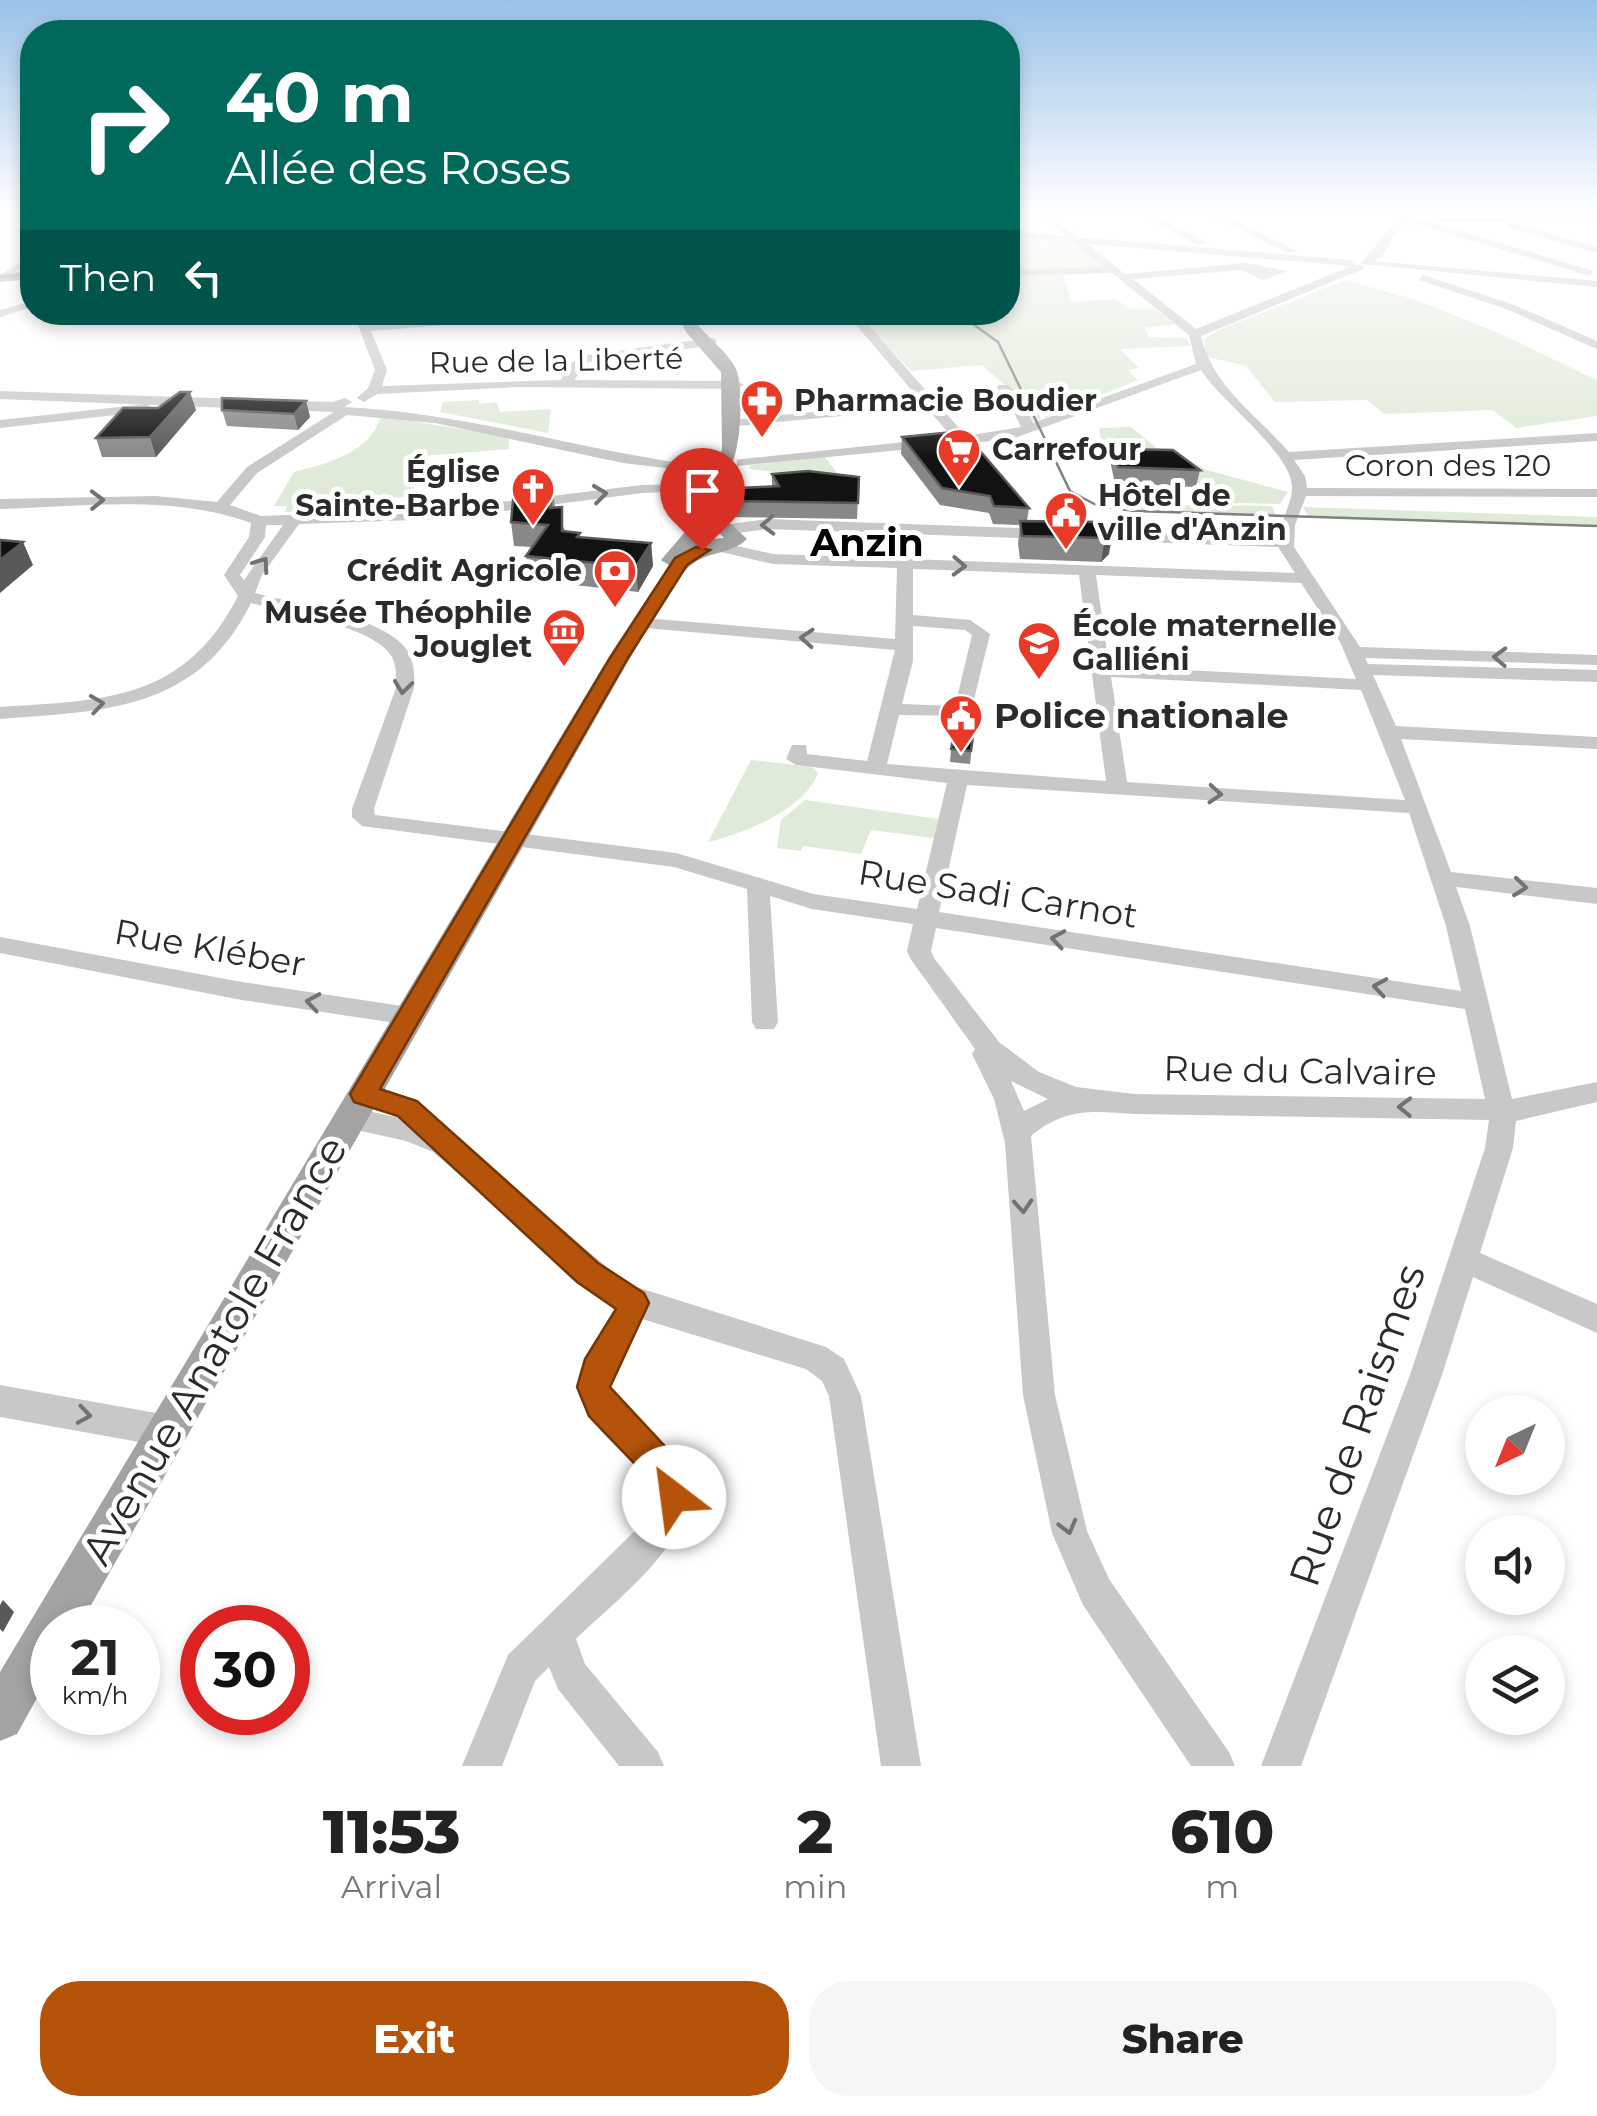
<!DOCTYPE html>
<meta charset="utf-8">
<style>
body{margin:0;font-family:Montserrat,sans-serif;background:#f6f6f6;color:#222;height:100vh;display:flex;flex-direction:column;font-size:38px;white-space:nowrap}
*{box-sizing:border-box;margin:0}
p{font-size:32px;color:#767676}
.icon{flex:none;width:55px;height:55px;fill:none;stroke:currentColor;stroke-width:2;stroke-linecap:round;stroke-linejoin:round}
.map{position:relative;height:1766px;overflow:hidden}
.drawer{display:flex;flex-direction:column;background:#fff;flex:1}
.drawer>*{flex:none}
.top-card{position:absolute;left:20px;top:20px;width:1000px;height:305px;border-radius:40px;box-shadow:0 5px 15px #0003;background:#00695c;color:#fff;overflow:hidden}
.needle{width:65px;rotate:223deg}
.tools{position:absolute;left:1465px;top:1395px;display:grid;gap:20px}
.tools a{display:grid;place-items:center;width:100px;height:100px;border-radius:50%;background:#fff;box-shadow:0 5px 15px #0003;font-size:50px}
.speed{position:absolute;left:30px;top:1605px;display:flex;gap:20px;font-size:50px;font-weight:700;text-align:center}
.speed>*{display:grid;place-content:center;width:130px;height:130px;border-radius:50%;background:#fff;box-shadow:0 5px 15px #0003;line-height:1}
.speed small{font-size:25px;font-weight:400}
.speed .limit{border:15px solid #d22;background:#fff;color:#111}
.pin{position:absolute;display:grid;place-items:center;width:85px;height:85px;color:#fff;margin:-102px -42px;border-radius:50% 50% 50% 0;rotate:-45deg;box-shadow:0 0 10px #0007}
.pin .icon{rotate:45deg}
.me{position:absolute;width:110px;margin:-55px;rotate:330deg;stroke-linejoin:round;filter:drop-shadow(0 0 8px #0008)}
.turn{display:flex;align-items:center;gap:35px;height:210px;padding:0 40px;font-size:45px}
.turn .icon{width:130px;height:130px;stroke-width:2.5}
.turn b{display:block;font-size:70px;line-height:85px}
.then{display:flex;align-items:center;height:95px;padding:0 40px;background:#0003;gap:20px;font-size:38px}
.eta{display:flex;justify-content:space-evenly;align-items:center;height:170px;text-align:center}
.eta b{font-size:60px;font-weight:800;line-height:70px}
.primary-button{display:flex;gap:20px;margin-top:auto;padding:20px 40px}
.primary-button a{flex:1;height:115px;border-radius:40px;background:#b45309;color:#fff;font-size:40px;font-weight:800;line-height:115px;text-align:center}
.primary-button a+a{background:#f6f6f6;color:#222}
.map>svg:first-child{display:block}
.green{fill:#dfead8}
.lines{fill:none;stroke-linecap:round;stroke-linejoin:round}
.minor{fill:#c8c8c8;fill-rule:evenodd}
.major{fill:#a3a3a3;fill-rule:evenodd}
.tram{stroke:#808080;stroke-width:2.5}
.wall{fill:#888}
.shaded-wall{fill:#595959}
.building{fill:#121212;stroke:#595959;stroke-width:2.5}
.oneway{stroke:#727272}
.route{fill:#b45309;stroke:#753606;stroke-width:2.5}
.labels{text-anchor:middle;stroke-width:10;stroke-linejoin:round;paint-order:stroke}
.far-street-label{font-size:30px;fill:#2b2b2b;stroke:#fff}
.far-poi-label{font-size:30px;font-weight:bold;fill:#2b2b2b;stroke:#fff;text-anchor:start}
.poi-label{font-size:35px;font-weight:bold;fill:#2b2b2b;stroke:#fff;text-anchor:start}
.street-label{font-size:35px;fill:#2b2b2b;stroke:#fff}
.far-district-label{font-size:38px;font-weight:bold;fill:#000;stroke:#fff}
.near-street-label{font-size:42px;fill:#2b2b2b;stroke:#fff}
</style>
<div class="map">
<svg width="1597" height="1766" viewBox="0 0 1597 1766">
<rect width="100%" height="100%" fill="#fff"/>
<g class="green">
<path d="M1008,235L1068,239L1108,269L1008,271Z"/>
<path d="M1063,275L1071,302L1116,299L1130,309L1154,308L1176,325L1144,327L1149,337L1186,338L1190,346L1120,349L1139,368L1127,370L1138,380L1045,418L1036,394H1030L1041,419L1033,422L1020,392L1012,391L982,365L911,371L856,313L1008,312V276Z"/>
<path d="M1345,280L1413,299L1492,330L1597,380V416L1516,428L1493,410L1384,414L1367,400L1275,402L1246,366L1207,357L1204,339L1216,331Z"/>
<path d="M479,400V404L497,402L500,412L551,409L548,433L440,412L443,402Z"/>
<path d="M381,416L509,437V449L422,456L411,497L352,499L345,511L285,512L287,506H274L294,472C329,463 370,453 381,416Z"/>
<path d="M1131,427L1165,455L1181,456L1207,470L1288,492L1280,504L1233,503L1234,495L1209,491L1173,464L1105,462L1099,428Z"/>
<path d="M825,457L837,473L815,476L749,469L751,465Z"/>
<path d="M1111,504L1272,506L1276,516L1106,509Z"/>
<path d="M1303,507L1597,517V527L1308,516Z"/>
<path d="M751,760L812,767L818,773C805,809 743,834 708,842Z"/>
<path d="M805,800L939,819L934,838L871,830L861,854L803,846L801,851L777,848L781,820Z"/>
</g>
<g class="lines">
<g class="minor">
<path d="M0,212H32V216L0,217Z"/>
<path d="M1036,212H1047L1079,237L1351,260L1355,265H1363V269L1201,336C1213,387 1255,413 1289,452L1597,433V441L1294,460L1305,476L1307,488L1597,489V497L1306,496L1295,525L1294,547L1360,647L1597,655V665L1365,658L1368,664L1597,670V682L1373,675L1396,726L1597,737V749L1401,739L1451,872L1597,888V904L1456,887L1470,926L1512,1099L1597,1082V1102L1516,1121L1513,1148L1480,1253L1597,1304V1333L1473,1277L1442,1375L1301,1766H1261L1410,1375L1485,1148L1489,1120L1135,1114C1092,1111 1066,1107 1031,1136L1055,1395L1087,1531L1109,1579L1229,1752L1235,1766H1191L1083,1605L1052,1533L1023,1395L1005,1143L994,1099L972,1054L975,1049L910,958L907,951L913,924L812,909L770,896L778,1022L774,1029H756L752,1022L747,889L674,867L362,826L352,817V809L396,688C396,676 397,667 392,657C375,626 284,612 251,603C198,710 107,711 0,719V707C106,700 184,701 238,596L224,575L249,537L251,523C173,494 82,507 0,509V499L156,496L217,502L247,467L334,412L0,399V391L333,402L345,398L352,402L344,407C471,413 592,454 718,468L723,469V475L623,463L435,423L347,415L257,473L230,505L261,516L443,509L642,485L721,483L723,486L716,490L642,493L443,519L299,524L262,575L255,593C292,603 387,618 407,650C414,662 415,675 414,688L374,809L375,815L676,853L813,894L917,909L947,783L796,765L786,759L792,745H806L807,754L867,761L895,650L645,628L636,623L645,618L895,639L897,568L773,564L717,551L715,548L723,543L773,554L1295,573L1278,547L1084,540L1076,535L1084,530L1279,538C1280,520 1293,503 1292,486C1290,451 1221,402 1201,370L1012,439L737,466V460L742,459L952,437L927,408L726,427V421L731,420L921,401L845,312H857L966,436L1021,427L1008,400L997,388L998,385H1008L1021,398L1033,423L1196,364L1189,335L1112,273L1008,276V270L1104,267L1073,242L1008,237V231L1065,236ZM1087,244L1351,266L1354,265L1196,329L1133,279L1242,270L1263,280L1287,271L1247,263L1125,274ZM266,525H283L244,580L240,575L265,537ZM913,569L1079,575L1106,781L887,764L899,715L970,716L990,634L970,620L913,615ZM1096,575L1301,583L1340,642L1356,679L1109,666ZM913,626L965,630L972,635L955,706L902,704L913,661ZM1111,677L1361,690L1405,800L1127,782ZM967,785L1409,813L1446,926L1461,991L939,912ZM936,928L1465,1009L1485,1099L1135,1094L1076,1087L1039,1072L999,1042L934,958L931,951ZM1011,1081L1048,1099L1024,1111Z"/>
<path d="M1136,212H1148L1207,243L1198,245Z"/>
<path d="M1204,212H1216L1297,251L1288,253Z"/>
<path d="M1382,212L1414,217H1597V223L1510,222L1597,247V253L1506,227L1508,222H1430L1594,271L1590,276L1413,223L1401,226L1382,256L1374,261L1597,281V287L1361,264L1395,222L1403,220Z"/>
<path d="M32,255V262L0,281V275Z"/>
<path d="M1423,275L1514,305L1597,341V349L1506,309L1419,280Z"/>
<path d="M32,301V307L0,317V310Z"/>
<path d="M353,312H364L369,324L548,312H613L371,331L387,370L382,386L561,380L570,364L581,356L712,338L716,339V345L589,362L574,380L738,381L744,385L738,389L518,387L377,394L364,402L357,398L368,388L375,370Z"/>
<path d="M639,312H679L634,318V314Z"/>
<path d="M146,404L153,408L151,411L0,428V420Z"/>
<path d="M767,519L1047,529L1055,534L1047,539L767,529L729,534L721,529L729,524Z"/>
<path d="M0,937L242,982L409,1007L418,1010L422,1016L418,1022L409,1025L242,1000L0,953Z"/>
<path d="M363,1084L417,1101L457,1141L627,1284L826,1347L844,1359L861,1396L921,1766H881L829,1396L822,1381L806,1369L642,1319L613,1372L610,1387C620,1416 653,1432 673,1454C727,1520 619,1596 576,1639L585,1664L658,1752L664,1766H619L558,1689L549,1667L535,1681L502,1766H462L508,1655L644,1522L654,1505L655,1489C648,1473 633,1461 619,1449C556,1391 580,1373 615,1309L433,1152L406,1141L339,1126L335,1118L339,1110L349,1107L400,1118L354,1101L350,1094L354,1087Z"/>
<path d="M0,1385L167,1415L179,1420L184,1431L179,1442L167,1447L0,1417Z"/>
</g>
<g class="major">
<path d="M32,271V279L0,282V274Z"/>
<path d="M676,312H690C701,335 726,348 736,369C744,387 741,449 731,465L716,461L722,450L721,372L686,332Z"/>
<path d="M714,469L729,473L709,514V523L731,524L747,539C730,555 708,551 691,565C670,581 645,634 630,658L78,1628H52V1671L17,1734L0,1741V1672L608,658L669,565L661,560L691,525V514ZM720,534L724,538L699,540Z"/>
</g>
<g class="tram">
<path d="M0,277L32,274"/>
<path d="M956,312L998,342L1070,491L1098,506L1135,511L1597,526"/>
</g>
</g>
<g class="wall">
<path d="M306,401L310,417L298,430L227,426L222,410Z"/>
<path d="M196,410L156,457H102L96,438Z"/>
<path d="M902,437L1029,508L1027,521L1105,522L1109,554L1101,562L1020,559L1018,544L1020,525L993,524L989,513L940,505L901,454Z"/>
<path d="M1113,449L1200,470L1196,487L1115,484L1111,465Z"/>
<path d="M772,474L859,477L857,519L722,517V501L772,487Z"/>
<path d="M553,488L555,508L565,531L580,533V537L651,543L653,566L638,592L529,580L526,556L532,547L514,546L511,522Z"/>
<path d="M973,737L970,764L950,762L951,749Z"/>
</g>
<g class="shaded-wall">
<path d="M190,392L196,410L156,457L150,437Z"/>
<path d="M306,401L310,417L298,430L294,414Z"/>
<path d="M1113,530L1109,554L1101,562L1105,538Z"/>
<path d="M23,542L33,565L0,593V560Z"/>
<path d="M651,543L653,566L638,592L636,567Z"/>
<path d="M3,1600L14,1612L3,1632L0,1629V1605Z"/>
</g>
<g class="building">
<path d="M180,392H190L150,437L96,438L123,408H158Z"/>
<path d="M222,398L306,401L294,414L222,410Z"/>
<path d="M963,431L1029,508L994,506L990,496L942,488L902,437Z"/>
<path d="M1113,449L1173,450L1200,470L1118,467Z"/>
<path d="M808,471L859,477L858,503L722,501V489L779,486L772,474Z"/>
<path d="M553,488L550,508L562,507V531L580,533L577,537L651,543L636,567L526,556L548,525L511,522L514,490Z"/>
<path d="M1020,521L1105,522L1113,530L1105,538L1022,536Z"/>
<path d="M0,540L23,542L0,560Z"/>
<path d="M954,735L973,737L971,751L951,749Z"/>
</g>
<defs><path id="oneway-chevron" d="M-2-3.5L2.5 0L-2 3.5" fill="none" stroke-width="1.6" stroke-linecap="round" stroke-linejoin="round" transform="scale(2.5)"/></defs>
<g class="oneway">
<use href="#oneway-chevron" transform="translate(600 494) rotate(-7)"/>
<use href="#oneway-chevron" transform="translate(97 500) rotate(-1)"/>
<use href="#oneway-chevron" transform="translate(768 525) rotate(178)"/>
<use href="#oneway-chevron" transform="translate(262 564) rotate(-55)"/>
<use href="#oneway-chevron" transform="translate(959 566) rotate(2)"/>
<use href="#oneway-chevron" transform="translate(807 638) rotate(-176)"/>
<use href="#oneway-chevron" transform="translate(1500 657) rotate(-178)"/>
<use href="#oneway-chevron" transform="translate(403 687) rotate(97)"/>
<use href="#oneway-chevron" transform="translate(97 704) rotate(-8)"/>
<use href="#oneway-chevron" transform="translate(1215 794) rotate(4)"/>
<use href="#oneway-chevron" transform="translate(1520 887) rotate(6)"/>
<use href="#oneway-chevron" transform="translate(1058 939) rotate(-171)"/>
<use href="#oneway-chevron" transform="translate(1380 987) rotate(-171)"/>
<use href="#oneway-chevron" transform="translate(313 1002) rotate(-171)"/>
<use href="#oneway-chevron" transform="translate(1405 1107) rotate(-179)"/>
<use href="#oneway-chevron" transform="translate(1023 1206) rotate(86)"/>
<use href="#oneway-chevron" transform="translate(84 1415) rotate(9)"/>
<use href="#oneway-chevron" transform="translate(1068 1527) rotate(75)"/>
</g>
<linearGradient id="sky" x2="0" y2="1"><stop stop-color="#99c1e9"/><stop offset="0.46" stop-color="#fff"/><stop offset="1" stop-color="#fff" stop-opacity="0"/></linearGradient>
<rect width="1597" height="459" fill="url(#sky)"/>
<path class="route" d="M696,547L710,550L687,565L628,658L380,1089L417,1101L598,1263L644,1293L649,1303L610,1387L674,1456L691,1497L686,1510L674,1515L661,1510L649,1479L589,1416L577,1387L585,1359L616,1309L577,1282L398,1116L354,1102L350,1094L610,658L675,558Z"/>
<defs>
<g id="pharmacy-pin" transform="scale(2.25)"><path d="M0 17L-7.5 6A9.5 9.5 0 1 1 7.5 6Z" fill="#e93927" stroke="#fff"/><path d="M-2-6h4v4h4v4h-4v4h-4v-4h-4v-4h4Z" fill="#fff"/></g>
<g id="supermarket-pin" transform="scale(2.25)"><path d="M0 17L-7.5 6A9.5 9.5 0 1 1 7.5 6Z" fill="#e93927" stroke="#fff"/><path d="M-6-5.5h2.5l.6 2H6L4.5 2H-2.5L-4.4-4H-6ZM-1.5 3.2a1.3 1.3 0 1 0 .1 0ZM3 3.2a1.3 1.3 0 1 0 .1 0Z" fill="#fff"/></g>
<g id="church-pin" transform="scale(2.25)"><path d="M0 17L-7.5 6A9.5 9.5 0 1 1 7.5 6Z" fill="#e93927" stroke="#fff"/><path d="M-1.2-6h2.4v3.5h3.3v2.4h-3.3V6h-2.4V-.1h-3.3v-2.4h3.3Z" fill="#fff"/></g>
<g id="civic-pin" transform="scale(2.25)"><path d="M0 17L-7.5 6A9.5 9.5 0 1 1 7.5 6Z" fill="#e93927" stroke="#fff"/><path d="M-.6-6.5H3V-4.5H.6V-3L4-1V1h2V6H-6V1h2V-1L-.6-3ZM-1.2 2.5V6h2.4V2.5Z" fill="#fff"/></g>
<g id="bank-pin" transform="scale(2.25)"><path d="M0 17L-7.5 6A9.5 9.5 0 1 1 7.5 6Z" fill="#e93927" stroke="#fff"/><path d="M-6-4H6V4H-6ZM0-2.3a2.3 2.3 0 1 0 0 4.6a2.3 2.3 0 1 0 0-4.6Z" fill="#fff"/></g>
<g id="museum-pin" transform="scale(2.25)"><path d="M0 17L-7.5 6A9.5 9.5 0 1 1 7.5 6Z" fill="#e93927" stroke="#fff"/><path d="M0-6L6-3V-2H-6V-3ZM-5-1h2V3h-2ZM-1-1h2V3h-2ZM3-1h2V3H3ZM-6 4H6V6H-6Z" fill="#fff"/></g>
<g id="school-pin" transform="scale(2.25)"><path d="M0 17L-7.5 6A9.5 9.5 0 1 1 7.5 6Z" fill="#e93927" stroke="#fff"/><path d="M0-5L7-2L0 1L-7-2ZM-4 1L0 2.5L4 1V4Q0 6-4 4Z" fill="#fff"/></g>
</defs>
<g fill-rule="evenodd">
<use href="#pharmacy-pin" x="762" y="401"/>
<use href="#supermarket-pin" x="959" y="450"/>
<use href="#church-pin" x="533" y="489"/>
<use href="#civic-pin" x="1066" y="513"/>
<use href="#bank-pin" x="615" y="571"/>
<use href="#museum-pin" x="564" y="630"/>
<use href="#school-pin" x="1039" y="643"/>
<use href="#civic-pin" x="961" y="716"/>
</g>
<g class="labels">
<g class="far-street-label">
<text transform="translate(556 361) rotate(-1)" y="10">Rue de la Liberté</text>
<text x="1448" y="476">Coron des 120</text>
</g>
<g class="far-poi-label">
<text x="794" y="411">Pharmacie Boudier</text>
<text x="992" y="460">Carrefour</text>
<text x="500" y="482" text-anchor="end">Église<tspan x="500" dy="34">Sainte-Barbe</tspan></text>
<text x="1098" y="506">Hôtel de<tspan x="1098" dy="34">ville d'Anzin</tspan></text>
<text x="582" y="581" text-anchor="end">Crédit Agricole</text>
<text x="532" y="623" text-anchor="end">Musée Théophile<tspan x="532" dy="34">Jouglet</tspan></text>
<text x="1072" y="636">École maternelle<tspan x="1072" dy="34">Galliéni</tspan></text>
</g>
<g class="poi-label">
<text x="994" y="728">Police nationale</text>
</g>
<g class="street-label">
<text transform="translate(998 894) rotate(9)" y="12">Rue Sadi Carnot</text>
<text transform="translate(210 948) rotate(10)" y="12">Rue Kléber</text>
<text transform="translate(1300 1071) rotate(1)" y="12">Rue du Calvaire</text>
</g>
<g class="far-district-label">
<text x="867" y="556">Anzin</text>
</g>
<g class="near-street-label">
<text transform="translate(214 1350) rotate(-60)" y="15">Avenue Anatole France</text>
<text transform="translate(1357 1425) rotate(-71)" y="15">Rue de Raismes</text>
</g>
</g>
</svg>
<div class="tools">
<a><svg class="needle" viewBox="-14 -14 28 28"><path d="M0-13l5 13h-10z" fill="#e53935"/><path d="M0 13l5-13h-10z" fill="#767676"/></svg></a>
<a><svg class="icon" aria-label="sound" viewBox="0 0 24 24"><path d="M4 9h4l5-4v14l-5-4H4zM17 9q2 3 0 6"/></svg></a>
<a><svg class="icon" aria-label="layers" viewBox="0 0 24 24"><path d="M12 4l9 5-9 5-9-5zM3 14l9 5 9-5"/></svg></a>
</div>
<div class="speed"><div>21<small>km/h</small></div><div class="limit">30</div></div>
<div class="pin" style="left:702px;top:550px;background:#d93025"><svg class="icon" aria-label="arrive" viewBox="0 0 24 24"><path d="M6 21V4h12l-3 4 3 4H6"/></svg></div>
<svg class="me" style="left:674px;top:1497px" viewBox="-20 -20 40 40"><circle r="19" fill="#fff"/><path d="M0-13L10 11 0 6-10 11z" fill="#b45309"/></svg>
<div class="top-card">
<div class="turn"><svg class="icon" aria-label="right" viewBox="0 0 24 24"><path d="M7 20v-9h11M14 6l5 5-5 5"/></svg><div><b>40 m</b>Allée des Roses</div></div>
<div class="then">Then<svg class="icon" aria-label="left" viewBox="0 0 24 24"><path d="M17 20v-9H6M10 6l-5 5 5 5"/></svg></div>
</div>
</div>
<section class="drawer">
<div class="eta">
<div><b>11:53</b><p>Arrival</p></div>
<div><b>2</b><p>min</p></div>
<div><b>610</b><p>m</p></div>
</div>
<div class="primary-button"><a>Exit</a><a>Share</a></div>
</section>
